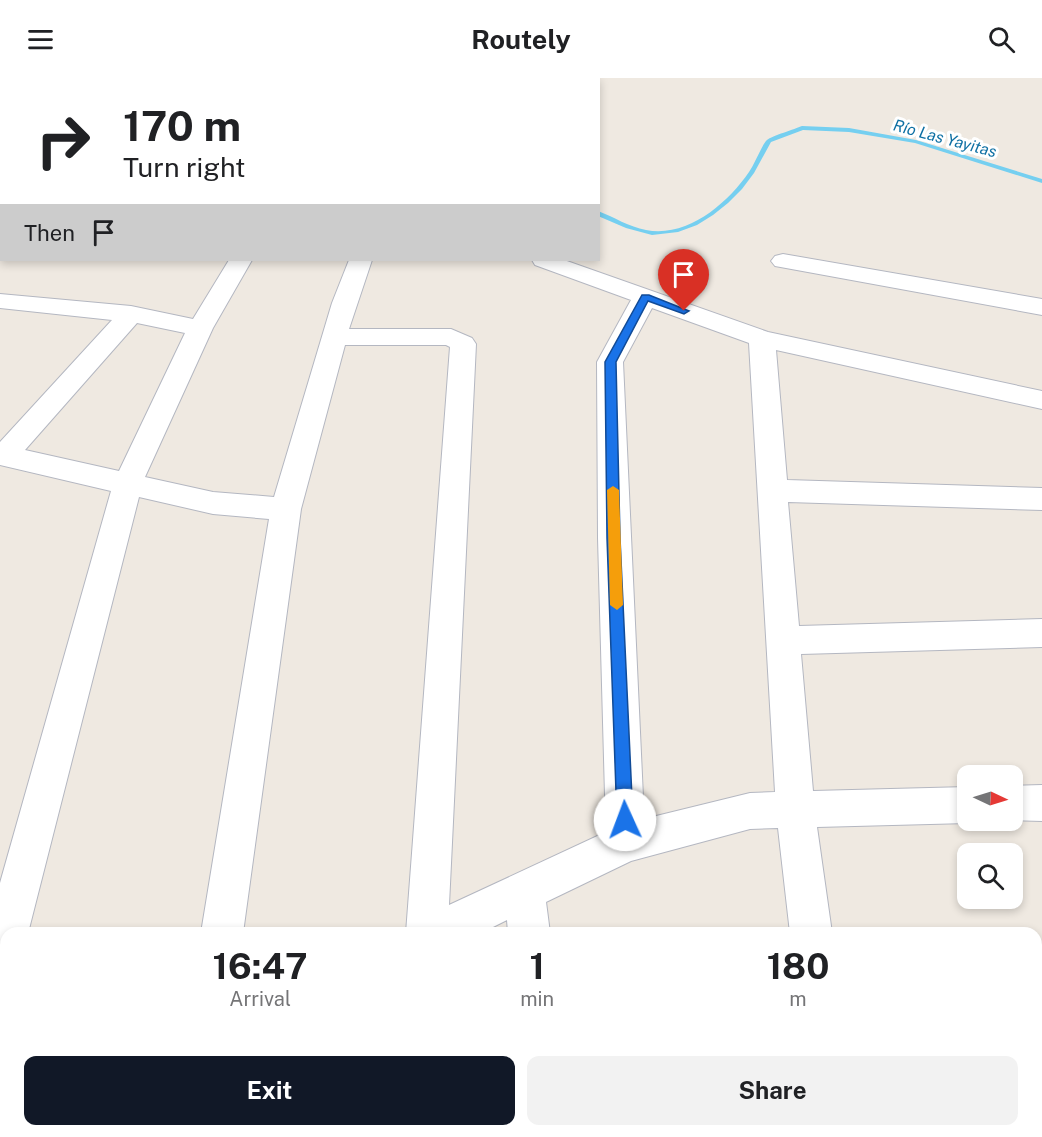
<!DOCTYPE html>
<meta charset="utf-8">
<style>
body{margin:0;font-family:"Public Sans",sans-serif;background:#f2f2f2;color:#202124;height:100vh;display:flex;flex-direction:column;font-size:22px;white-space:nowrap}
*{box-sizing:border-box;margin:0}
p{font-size:20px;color:#757577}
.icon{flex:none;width:33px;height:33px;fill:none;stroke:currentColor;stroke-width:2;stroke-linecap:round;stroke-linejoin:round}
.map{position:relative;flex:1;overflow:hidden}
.panel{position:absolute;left:0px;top:849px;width:1042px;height:210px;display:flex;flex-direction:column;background:#fff;border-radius:18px 18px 0 0;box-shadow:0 3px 9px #0003}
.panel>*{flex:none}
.hud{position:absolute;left:0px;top:0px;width:600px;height:183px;box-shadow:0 3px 9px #0003;background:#fff;color:#202124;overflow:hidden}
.needle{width:39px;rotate:94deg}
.fabs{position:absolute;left:957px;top:687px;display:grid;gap:12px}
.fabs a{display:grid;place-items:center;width:66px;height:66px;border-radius:12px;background:#fff;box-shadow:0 3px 9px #0003;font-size:30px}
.pin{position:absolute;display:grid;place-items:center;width:51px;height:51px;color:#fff;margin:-62px -26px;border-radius:50% 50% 50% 0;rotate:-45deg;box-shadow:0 0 6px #0007}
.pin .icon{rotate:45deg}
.me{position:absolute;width:66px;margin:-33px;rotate:358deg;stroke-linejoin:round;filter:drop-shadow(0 0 4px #0008)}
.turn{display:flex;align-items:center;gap:21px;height:126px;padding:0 24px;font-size:27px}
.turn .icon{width:78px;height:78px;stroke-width:2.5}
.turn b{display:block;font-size:42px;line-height:51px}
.then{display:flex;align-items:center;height:57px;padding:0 24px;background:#0003;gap:12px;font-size:22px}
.eta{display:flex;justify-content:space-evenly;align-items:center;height:102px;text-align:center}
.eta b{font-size:36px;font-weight:700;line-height:42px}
.button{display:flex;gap:12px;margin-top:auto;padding:12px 24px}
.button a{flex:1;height:69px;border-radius:12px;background:#111827;color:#fff;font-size:24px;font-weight:700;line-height:69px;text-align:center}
.button a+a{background:#f2f2f2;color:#202124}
header{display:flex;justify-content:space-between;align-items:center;height:78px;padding:0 24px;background:#fff;font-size:27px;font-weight:700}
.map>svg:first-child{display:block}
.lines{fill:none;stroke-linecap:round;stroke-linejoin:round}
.stream{fill:#75cff0;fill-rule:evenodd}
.minor-casing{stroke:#b4b7c1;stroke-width:2}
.minor{fill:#fff;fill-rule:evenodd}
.route{fill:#1a73e8;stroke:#114b97;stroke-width:1.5}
.slow{fill:#f59e0b}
.labels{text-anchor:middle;stroke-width:6;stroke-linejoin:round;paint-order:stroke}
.far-water-label{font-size:16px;font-style:italic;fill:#0d6fa3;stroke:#fff}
</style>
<header><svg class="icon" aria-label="menu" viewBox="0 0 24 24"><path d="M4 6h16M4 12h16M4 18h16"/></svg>Routely<svg class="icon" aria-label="search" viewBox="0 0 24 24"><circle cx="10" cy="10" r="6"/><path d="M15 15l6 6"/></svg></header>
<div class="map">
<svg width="1042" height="1059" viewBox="0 0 1042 1059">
<rect width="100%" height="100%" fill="#efe9e1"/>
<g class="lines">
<g class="stream">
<path d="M564,0H570V2H565Z"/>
<path d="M802,48L849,50L916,62L1042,101V105L915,65L849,54L803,52L771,64L754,95L742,111L728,125L713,137L697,147L678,154L652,157L626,150L598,138V133C614,139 629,149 646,152C687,160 727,126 749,94C754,87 763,65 767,62C772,58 795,51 802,48Z"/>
</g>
<g class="minor-casing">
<g id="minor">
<path d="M364,0H383L363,2Z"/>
<rect x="0" y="8" width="2" height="12"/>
<rect x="0" y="66" width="2" height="12"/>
<path d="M0,112H2L0,126Z"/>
<rect x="0" y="140" width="2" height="14"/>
<path d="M783,176L1042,221V237L775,188L771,183L775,178Z"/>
<path d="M229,182H252L213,250L145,399L213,414L274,419L332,225L349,182H372L349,251H451L472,260L476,266L449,827L606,754L598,460L597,284L631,222L535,187L532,182H564L768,254L1042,313V331L776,272L787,402L1042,410V432L788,424L799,548L1042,541V569L801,576L813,713L968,709V742H975L968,745L817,749L832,855H790L778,750L750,751L631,783L546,824L550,855H508L507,842L481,855H406L450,269L446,267H345L301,431L243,855H201L269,441L213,436L139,419L28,855H6V908L0,910V805L111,413L0,387V364L112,242L0,230V216L131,228L193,241ZM652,230L749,265L775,714L750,715L644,741L623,284ZM137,245L185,255L119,393L25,372Z"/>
<path d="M1042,707V743L1008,742H1012V708Z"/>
<path d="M1042,969V1015L1036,1016V970Z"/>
<path d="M6,1015V1053H23L13,1059H0V1017Z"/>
<path d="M80,1053H128L126,1059H78Z"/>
<rect x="300" y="1053" width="48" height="6"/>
<path d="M528,1053H576L577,1059H529Z"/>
<rect x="808" y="1053" width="48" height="6"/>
</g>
</g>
<use href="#minor" class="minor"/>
</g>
<path class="route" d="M642,217H649L689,233L684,236L648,223L616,284L620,460L633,742L631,747L625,749L619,747L617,742L607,460L605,284Z"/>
<path class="slow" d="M613,408L619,412L623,527L617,532L610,527L607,412Z"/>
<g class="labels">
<g class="far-water-label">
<text transform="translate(945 60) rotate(15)" y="6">Río Las Yayitas</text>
</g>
</g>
</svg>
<div class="fabs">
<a><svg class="needle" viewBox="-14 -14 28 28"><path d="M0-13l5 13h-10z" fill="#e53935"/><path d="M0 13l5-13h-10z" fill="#757577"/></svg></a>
<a><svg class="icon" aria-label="search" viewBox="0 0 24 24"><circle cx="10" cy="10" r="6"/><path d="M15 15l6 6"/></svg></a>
</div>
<div class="pin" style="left:684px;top:233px;background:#d93025"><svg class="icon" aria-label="arrive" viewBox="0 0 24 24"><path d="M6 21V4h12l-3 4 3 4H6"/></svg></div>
<svg class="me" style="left:625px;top:742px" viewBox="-20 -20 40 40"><circle r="19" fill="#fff"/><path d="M0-13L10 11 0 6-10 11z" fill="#1a73e8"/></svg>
<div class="hud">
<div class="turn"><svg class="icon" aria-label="right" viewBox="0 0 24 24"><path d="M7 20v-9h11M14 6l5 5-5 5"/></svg><div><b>170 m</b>Turn right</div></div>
<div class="then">Then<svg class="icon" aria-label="arrive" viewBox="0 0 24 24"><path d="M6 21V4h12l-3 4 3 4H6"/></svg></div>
</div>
<section class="panel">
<div class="eta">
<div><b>16:47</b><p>Arrival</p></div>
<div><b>1</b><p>min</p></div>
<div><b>180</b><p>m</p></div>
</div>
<div class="button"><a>Exit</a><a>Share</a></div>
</section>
</div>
